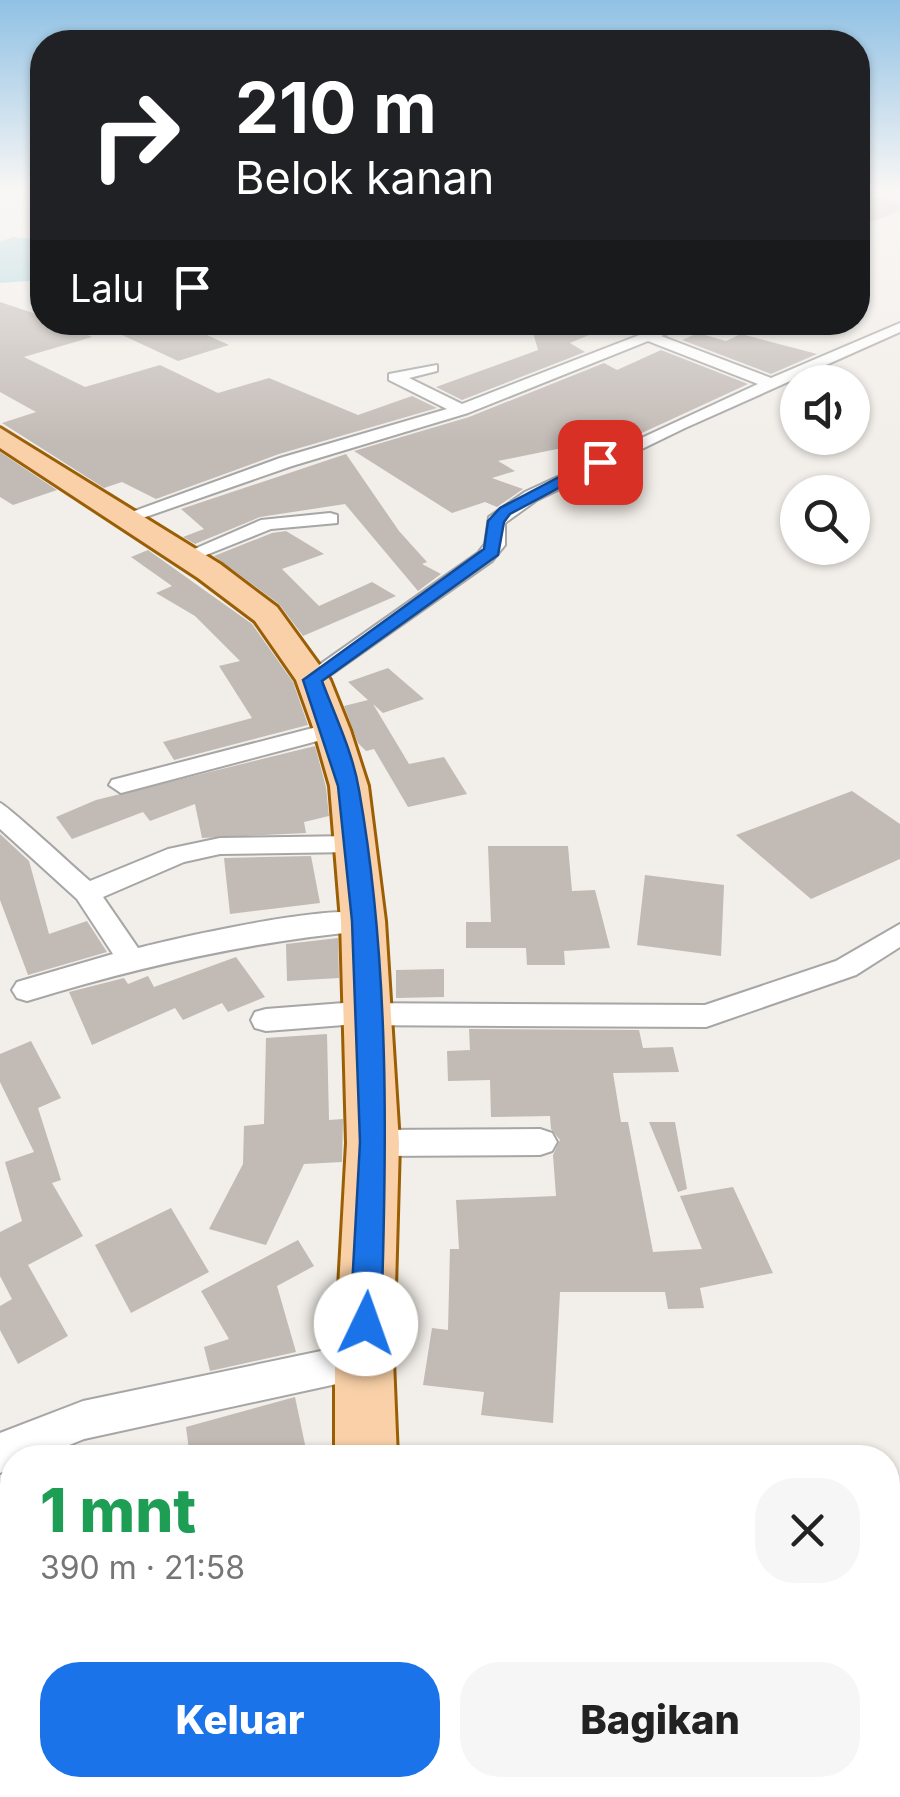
<!DOCTYPE html>
<html lang="id">
<meta charset="utf-8">
<style>
body{margin:0;font-family:Inter,sans-serif;background:#f6f6f6;color:#222;height:100vh;display:flex;flex-direction:column;font-size:38px;white-space:nowrap}
*{box-sizing:border-box;margin:0}
p{font-size:32px;color:#767676}
.icon{flex:none;width:55px;height:55px;fill:none;stroke:currentColor;stroke-width:2;stroke-linecap:round;stroke-linejoin:round}
.map{position:relative;flex:1;overflow:hidden}
.panel{position:absolute;left:0px;top:1445px;width:900px;height:352px;display:flex;flex-direction:column;background:#fff;border-radius:40px 40px 0 0;box-shadow:0 2px 8px #0004}
.panel>*{flex:none}
.banner{position:absolute;left:30px;top:30px;width:840px;height:305px;border-radius:40px;box-shadow:0 2px 8px #0004;background:#202124;color:#fff;overflow:hidden}
.controls{position:absolute;left:780px;top:365px;display:grid;gap:20px}
.controls a{display:grid;place-items:center;width:90px;height:90px;border-radius:50%;background:#fff;box-shadow:0 2px 8px #0004;font-size:50px}
.pin{position:absolute;display:grid;place-items:center;width:85px;height:85px;color:#fff;margin:-42px;border-radius:20px;box-shadow:0 5px 15px #0006}
.me{position:absolute;width:110px;margin:-55px;rotate:3deg;stroke-linejoin:round;filter:drop-shadow(0 0 8px #0008)}
.turn{display:flex;align-items:center;gap:35px;height:210px;padding:0 40px;font-size:45px}
.turn .icon{width:130px;height:130px;stroke-width:2.5}
.turn b{display:block;font-size:70px;line-height:85px}
.then{display:flex;align-items:center;height:95px;padding:0 40px;background:#0003;gap:20px;font-size:38px}
.round{display:grid;place-items:center;flex:none;width:105px;height:105px;border-radius:40px;background:#f6f6f6}
.overview{display:flex;align-items:center;justify-content:space-between;height:170px;padding:0 40px}
h1{font-size:60px;font-weight:800;line-height:75px;color:#1e9e55}
.action{display:flex;gap:20px;margin-top:auto;padding:20px 40px}
.action a{flex:1;height:115px;border-radius:40px;background:#1a73e8;color:#fff;font-size:40px;font-weight:800;line-height:115px;text-align:center}
.action a+a{background:#f6f6f6;color:#222}
.map>svg:first-child{display:block}
.water{fill:#acd5dd}
.building{fill:#c2bab5}
.lines{fill:none;stroke-linecap:round;stroke-linejoin:round}
.street-casing{stroke:#a6a6a6;stroke-width:4}
.primary-casing{stroke:#9a5f05;stroke-width:6}
.street{fill:#fff;fill-rule:evenodd}
.primary{fill:#f9d0a7;fill-rule:evenodd}
.route{fill:#1a73e8;stroke:#114b97;stroke-width:2.5}
</style>
<div class="map">
<svg width="900" height="1797" viewBox="0 0 900 1797">
<rect width="100%" height="100%" fill="#f2eee9"/>
<path class="water" d="M13,237L42,240V280L0,283V242Z"/>
<g class="building">
<path d="M858,192L900,204V211L858,227Z"/>
<path d="M0,302L42,316V322H58L92,337L24,357L85,387L160,365L218,393L269,378L358,415L412,396L437,408L279,454L156,499L122,482L104,488L2,423L36,412L0,392Z"/>
<path d="M160,322H178L229,345L178,361L120,334Z"/>
<path d="M530,322H550L589,335L570,343L585,352L462,400L436,387L538,350Z"/>
<path d="M698,333L726,341L741,334L817,354L771,374L682,340Z"/>
<path d="M661,350L748,384L592,456L567,447L498,461L515,471L492,478L523,489L497,507L485,502L452,513L354,451L469,417L604,363L617,370Z"/>
<path d="M0,452L57,490L13,505L0,497Z"/>
<path d="M346,454L399,531L427,562L422,564L441,574L418,591L345,504L260,517L195,544L183,537L204,529L181,509Z"/>
<path d="M286,531L324,554L282,569L319,606L372,582L396,596L303,636L279,604L214,556L272,533Z"/>
<path d="M148,550L252,624L293,682L308,725L174,760L163,742L252,718L219,666L240,661L195,616L156,593L172,586L131,557Z"/>
<path d="M388,668L424,699L383,713L373,704L409,764L444,757L467,794L408,807L374,749L366,751L358,743L344,706L368,700L348,682Z"/>
<path d="M315,746L326,787L329,816L304,822L306,833L202,838L195,804L150,821L143,812L72,839L56,817L96,800Z"/>
<path d="M852,791L900,824V859L811,899L736,835Z"/>
<path d="M0,834L29,861L49,934L87,921L107,952L28,975L0,900Z"/>
<path d="M488,846H568L572,891L595,890L610,948L564,951L565,965H527L526,948H466V922H491Z"/>
<path d="M311,856L320,903L230,914L224,858Z"/>
<path d="M645,875L724,885L721,956L637,945Z"/>
<path d="M338,938L339,978L287,981L286,944Z"/>
<path d="M236,957L265,997L228,1012L222,1003L183,1020L175,1008L92,1045L69,992L124,978L128,984L148,976L154,987Z"/>
<path d="M444,969V997L396,998V970Z"/>
<path d="M469,1029L639,1030L643,1048L673,1047L679,1072L613,1073L621,1122H628L653,1252L702,1249L680,1196L733,1187L773,1273L700,1288L704,1308L668,1309L665,1292H560L553,1423L481,1415L484,1392L423,1385L432,1328L448,1330L450,1249H459L456,1200L556,1196L553,1155L560,1140L551,1129L550,1116L491,1117L490,1080L448,1081L447,1051L470,1050Z"/>
<path d="M327,1034L329,1120L343,1119L342,1162L304,1164L266,1245L209,1229L243,1164L244,1126L264,1124L266,1038Z"/>
<path d="M31,1041L61,1098L38,1108L61,1180L52,1183L83,1236L28,1265L68,1336L18,1364L0,1330V1306L12,1299L0,1276V1232L22,1221L5,1162L34,1152L0,1082V1054Z"/>
<path d="M649,1122H675L687,1189L678,1192Z"/>
<path d="M171,1208L209,1272L131,1313L95,1245Z"/>
<path d="M298,1240L314,1266L277,1286L296,1352L210,1371L204,1347L229,1339L201,1291Z"/>
<path d="M295,1397L307,1454L293,1458H190L186,1427Z"/>
</g>
<g class="lines">
<g class="street-casing">
<g id="street">
<path d="M673,322H695L661,336L771,378L900,323V332L685,428L537,500L505,523V545L492,561L313,687L302,680L305,675L478,553L485,544L489,517L525,492L758,384L648,341L468,413L292,466L134,521H120L118,517L280,458L447,409L389,380V374L437,365V371L409,378L462,404Z"/>
<path d="M330,513L337,515V523L271,529L186,563L176,557L261,520Z"/>
<path d="M332,723L340,725L344,730L340,735L121,793L109,785L112,780Z"/>
<path d="M0,803C7,805 77,870 90,881L168,849L220,838L354,836L367,844L354,852L220,854L184,862L103,897L138,948C185,936 332,903 373,914L377,921L373,928L363,931C247,942 138,967 27,1001L17,998L12,990L17,982L113,954L77,899L0,829Z"/>
<path d="M900,924V947L856,975L706,1027L344,1025L266,1031L255,1028L251,1020L255,1012L266,1009L344,1003L705,1005L836,961Z"/>
<path d="M540,1129L552,1133L557,1142L552,1151L540,1155L373,1156L361,1152L356,1143L361,1134L373,1130Z"/>
<path d="M364,1342L377,1348L383,1360L377,1372L364,1378L84,1439L38,1458H12V1468L0,1473V1433L83,1401Z"/>
</g>
</g>
<g class="primary-casing">
<g id="primary">
<path d="M0,428L220,564L277,607L330,680L350,730L368,786L385,921L399,1143L393,1360L397,1458H335V1360L347,1143L341,921L330,786L314,730L296,680L255,621L198,578L0,448Z"/>
<rect x="334" y="1785" width="74" height="12"/>
</g>
</g>
<use href="#street" class="street"/>
<use href="#primary" class="primary"/>
</g>
<linearGradient id="sky" x2="0" y2="1"><stop stop-color="#90c1e4"/><stop offset="0.43" stop-color="#f9f7f5"/><stop offset="1" stop-color="#f9f7f5" stop-opacity="0"/></linearGradient>
<rect width="900" height="444" fill="url(#sky)"/>
<path class="route" d="M595,458L607,462L510,514L504,522L498,555L322,681C335,716 353,753 359,790C390,965 387,1147 381,1324L376,1333L366,1337L355,1333L350,1324L360,1142L352,921L338,786L303,680L484,549L488,521L500,508Z"/>
</svg>
<div class="controls">
<a><svg class="icon" aria-label="sound" viewBox="0 0 24 24"><path d="M4 9h4l5-4v14l-5-4H4zM17 9q2 3 0 6"/></svg></a>
<a><svg class="icon" aria-label="search" viewBox="0 0 24 24"><circle cx="10" cy="10" r="6"/><path d="M15 15l6 6"/></svg></a>
</div>
<div class="pin" style="left:600px;top:462px;background:#d93025"><svg class="icon" aria-label="arrive" viewBox="0 0 24 24"><path d="M6 21V4h12l-3 4 3 4H6"/></svg></div>
<svg class="me" style="left:366px;top:1324px" viewBox="-20 -20 40 40"><circle r="19" fill="#fff"/><path d="M0-13L10 11 0 6-10 11z" fill="#1a73e8"/></svg>
<div class="banner">
<div class="turn"><svg class="icon" aria-label="right" viewBox="0 0 24 24"><path d="M7 20v-9h11M14 6l5 5-5 5"/></svg><div><b>210 m</b>Belok kanan</div></div>
<div class="then">Lalu<svg class="icon" aria-label="arrive" viewBox="0 0 24 24"><path d="M6 21V4h12l-3 4 3 4H6"/></svg></div>
</div>
<section class="panel">
<div class="overview"><div><h1>1 mnt</h1><p>390 m · 21:58</p></div><a class="round"><svg class="icon" aria-label="close" viewBox="0 0 24 24"><path d="M6 6l12 12M18 6L6 18"/></svg></a></div>
<div class="action"><a>Keluar</a><a>Bagikan</a></div>
</section>
</div>
